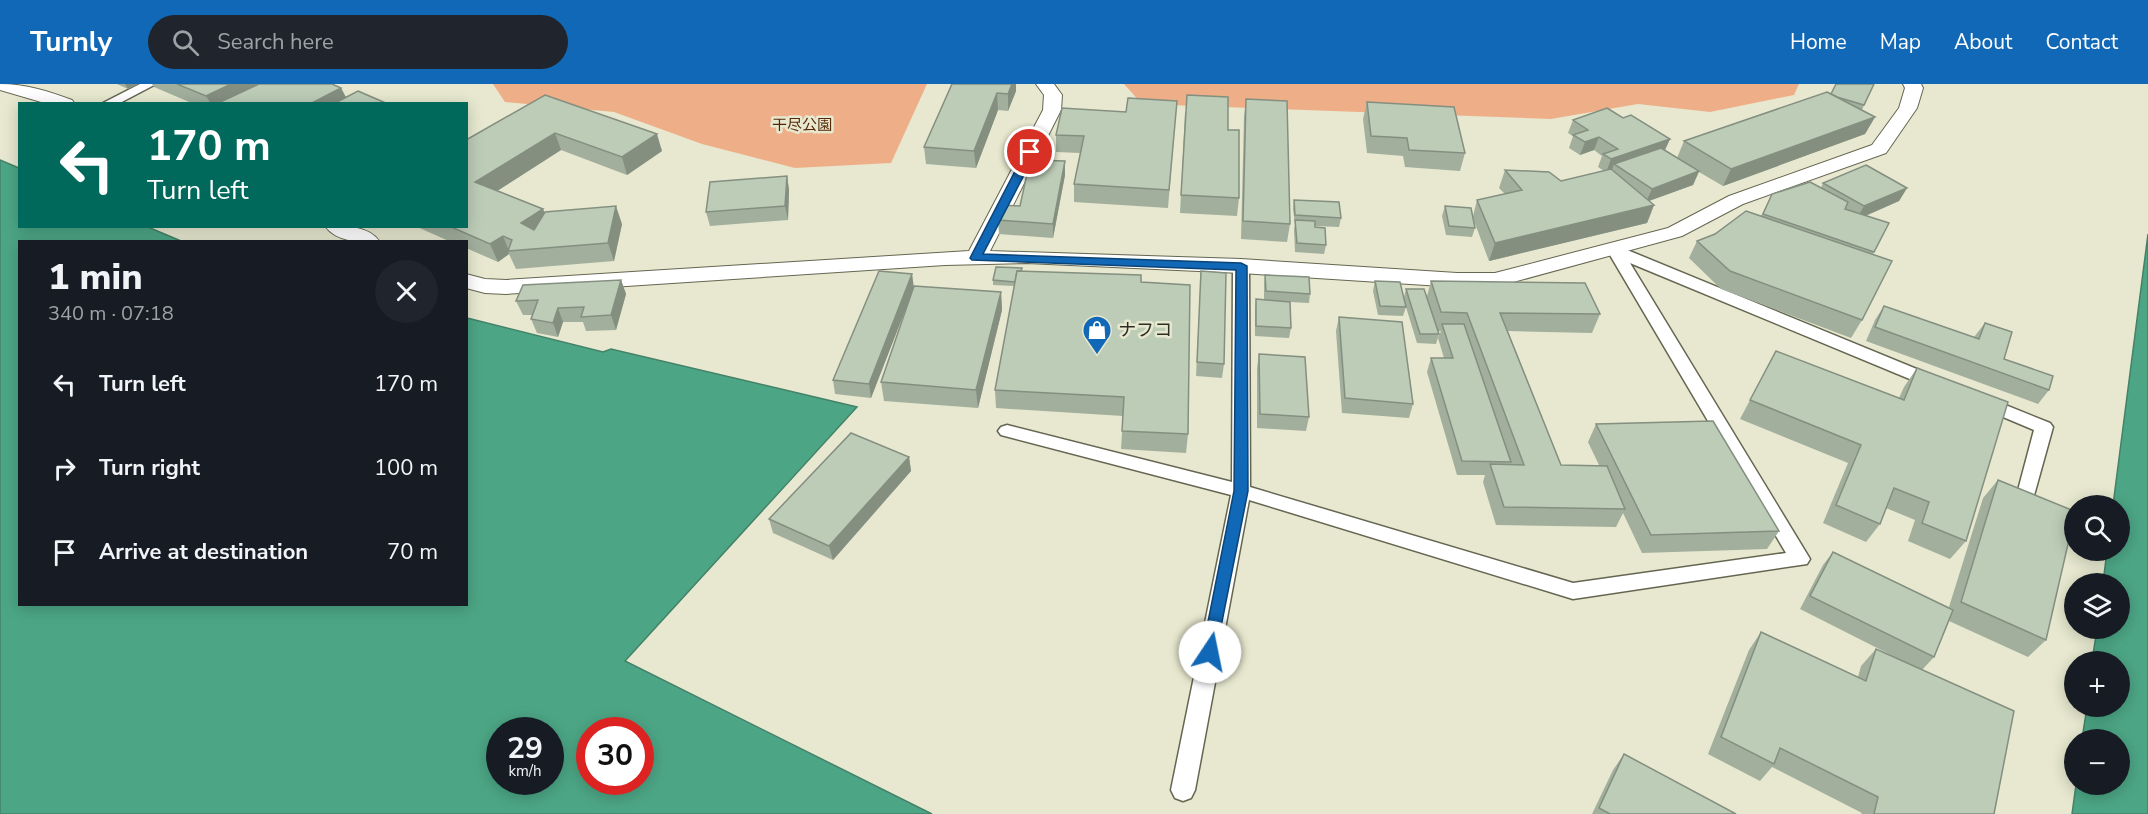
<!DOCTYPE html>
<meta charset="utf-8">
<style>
body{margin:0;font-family:"Nunito Sans","Noto Sans JP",sans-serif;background:#20242c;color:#f1f3f6;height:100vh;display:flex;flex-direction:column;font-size:22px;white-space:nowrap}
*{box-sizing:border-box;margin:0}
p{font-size:20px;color:#9ea1a6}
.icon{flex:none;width:33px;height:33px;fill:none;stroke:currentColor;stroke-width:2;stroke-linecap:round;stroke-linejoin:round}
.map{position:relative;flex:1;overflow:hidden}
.side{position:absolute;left:18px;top:156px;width:450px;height:366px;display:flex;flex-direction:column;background:#171b24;border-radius:0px;box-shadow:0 3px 15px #0003}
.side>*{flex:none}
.hud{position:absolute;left:18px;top:18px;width:450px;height:126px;border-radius:0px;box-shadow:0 3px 15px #0003;background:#00695c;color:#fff;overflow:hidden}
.tools{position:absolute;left:2064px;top:411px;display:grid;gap:12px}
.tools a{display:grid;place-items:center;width:66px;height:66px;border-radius:50%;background:#171b24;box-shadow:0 3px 15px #0003;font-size:30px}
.speed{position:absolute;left:486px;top:633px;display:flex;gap:12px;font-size:30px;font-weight:700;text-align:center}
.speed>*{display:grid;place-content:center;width:78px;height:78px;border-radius:50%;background:#171b24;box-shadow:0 3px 15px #0003;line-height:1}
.speed small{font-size:15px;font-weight:400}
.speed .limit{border:9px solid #d22;background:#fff;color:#111}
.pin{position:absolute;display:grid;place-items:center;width:51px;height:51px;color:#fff;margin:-26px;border:3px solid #fff;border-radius:50%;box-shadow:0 2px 6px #0007}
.me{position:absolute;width:66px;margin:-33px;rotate:11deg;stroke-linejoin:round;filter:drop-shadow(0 0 4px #0008)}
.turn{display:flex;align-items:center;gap:21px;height:126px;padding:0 30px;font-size:27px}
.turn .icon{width:78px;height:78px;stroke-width:2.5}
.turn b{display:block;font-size:42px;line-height:51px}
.round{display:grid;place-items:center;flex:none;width:63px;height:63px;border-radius:32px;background:#20242c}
.overview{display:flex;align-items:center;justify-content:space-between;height:102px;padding:0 30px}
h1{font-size:36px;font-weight:800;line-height:45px}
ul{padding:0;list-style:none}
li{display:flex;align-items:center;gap:18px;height:84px;padding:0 30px}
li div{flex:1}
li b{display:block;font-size:22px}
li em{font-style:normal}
header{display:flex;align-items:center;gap:36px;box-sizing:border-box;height:84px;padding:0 30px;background:#1168b6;color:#fff}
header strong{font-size:28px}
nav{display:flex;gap:33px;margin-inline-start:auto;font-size:21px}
.search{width:420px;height:54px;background:#20242c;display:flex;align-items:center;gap:15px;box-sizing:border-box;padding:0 21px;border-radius:33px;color:#9ea1a6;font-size:22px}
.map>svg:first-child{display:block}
.green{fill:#eeaf88}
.water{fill:#4ca685;stroke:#438268;stroke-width:1.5;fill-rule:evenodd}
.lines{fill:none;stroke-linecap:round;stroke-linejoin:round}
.street-casing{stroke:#656651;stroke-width:3}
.secondary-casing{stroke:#656651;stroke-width:2}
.street{fill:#fff;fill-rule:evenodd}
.secondary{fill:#fff;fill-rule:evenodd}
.wall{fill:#a2af9d}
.shaded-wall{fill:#848f80}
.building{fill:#bcccb7;stroke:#848f80;stroke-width:1.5}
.route{fill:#1168b6;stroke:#0b4476;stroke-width:1.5}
.labels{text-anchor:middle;stroke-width:5;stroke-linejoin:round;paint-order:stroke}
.far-park-label{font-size:15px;fill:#542806;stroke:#e7e8cf}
.poi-label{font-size:18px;fill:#2e2e25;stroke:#e7e8cf;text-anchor:start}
</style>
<header>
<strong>Turnly</strong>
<div class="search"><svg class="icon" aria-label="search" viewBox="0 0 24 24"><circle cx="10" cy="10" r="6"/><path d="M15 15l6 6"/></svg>Search here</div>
<nav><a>Home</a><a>Map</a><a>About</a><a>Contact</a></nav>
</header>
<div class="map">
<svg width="2148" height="730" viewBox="0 0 2148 730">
<rect width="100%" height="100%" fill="#e7e8cf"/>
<g class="green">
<path d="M493,0H927L891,79L795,84L702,60L614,28L505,18Z"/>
<path d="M1124,0H1799L1794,11L1710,28L1638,20L1551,35L1142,20Z"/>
</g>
<g class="water">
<path d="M0,76L19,84L20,142L148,143L181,157L20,158V520H466L467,234L603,268L611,265L857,323L625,577L932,730H0ZM500,646H550V698H500ZM590,646H640V698H590Z"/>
<path d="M2148,150V730H2072L2076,701L2120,700V656L2082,655L2087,623L2120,622V578L2092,577L2097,545L2120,544V500L2103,499L2107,467L2120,466V422L2113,421Z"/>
</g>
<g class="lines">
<g class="street-casing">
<g id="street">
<path d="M140,0H156L118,20H101Z"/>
<path d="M1615,161L1941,295L1944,299L1941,303H1929L1630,179L1807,470L1810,475L1807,480L1573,515L1249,416L1195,706L1191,714L1183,717L1175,714L1171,706L1231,411L1001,351L998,347L1001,343L1007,341L1232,398L1233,182L1241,177L1249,182L1250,403L1573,499L1786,469L1607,166Z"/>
<path d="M1983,312L2050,339L2053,343L2033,415L2026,417L2019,415L2017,410L2034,346L1977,322L1974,318L1977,314Z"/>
</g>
</g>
<g class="secondary-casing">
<g id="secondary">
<path d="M0,0C26,0 48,7 72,16L75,20H48L0,6Z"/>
<path d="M1036,0H1054L1062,11L1061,26L990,167L1241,175L1457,189H1495L1668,144L1729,112L1872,61L1899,24L1905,4L1903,0H1921L1923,4L1917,24L1886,69L1743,120L1682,152L1495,203H1457L1241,189L1027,179L945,181L506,210L485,209L466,204V190L485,195L506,196L969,167L1043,26L1044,11Z"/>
<path d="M325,142C343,142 369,141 380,158C362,158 337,159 325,142Z"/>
</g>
</g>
<use href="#street" class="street"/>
<use href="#secondary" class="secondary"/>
</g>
<g class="wall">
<path d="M117,0H138L128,5Z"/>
<path d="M152,0H332L341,4L346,13L388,20H194L154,3Z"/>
<path d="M952,0H1016V7L1008,27L998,26L976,84L926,80L924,63Z"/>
<path d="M1831,10L1864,21L1862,26L1875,33L1865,50L1723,102L1699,88L1693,101L1649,117L1654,121L1647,139L1489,177L1474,137L1475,144L1472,153L1446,151L1442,132L1445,122L1473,132L1477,116L1505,110L1499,104L1505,86L1561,97L1604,87L1598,83L1602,72L1594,66L1580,71L1569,64L1573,52L1568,49L1573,36L1623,34L1670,55L1665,66L1677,74L1684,57Z"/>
<path d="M545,11L662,67L627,91L561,66L497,107L543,125L544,128L622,140L614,177L516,185L509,170L498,178L466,164V158H451L415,142H466Z"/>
<path d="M1246,15L1290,140L1287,158L1241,155L1244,32Z"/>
<path d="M1177,17L1168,124L1074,118V100L1080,69L1056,68V51L1126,28Z"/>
<path d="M1367,18L1465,69L1460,87L1405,83L1403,72L1367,69L1363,35Z"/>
<path d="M1185,28L1228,46L1239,114L1237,132L1180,129Z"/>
<path d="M1065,77V91L1053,154L999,150L998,136L1020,122Z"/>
<path d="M787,92L789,106L788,136L710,142L706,128Z"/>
<path d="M1823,99L1907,104L1899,117L1865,132L1889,139L1873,170L1862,236L1851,254L1721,205L1689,174L1697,157L1761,132L1772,110L1821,104Z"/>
<path d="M1294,116L1341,134L1339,143L1315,142L1326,161L1324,170L1295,168L1294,145L1295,141L1293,125Z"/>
<path d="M1022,187L1141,198L1188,350L1186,369L1121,365L1123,332L996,324L995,306L1014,202L993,201V196Z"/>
<path d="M1201,187L1224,280L1222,294L1196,292Z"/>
<path d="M912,190L913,203L1001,208L1002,226L978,324L884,317L881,298L909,215L871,314L835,310L833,296Z"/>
<path d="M1265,191L1310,210L1309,219L1290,218L1291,244L1289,254L1255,252V225L1256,215L1264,216V200Z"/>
<path d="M621,196L626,210L616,246L586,247L583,238H563L558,253L537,249L531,235L533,231H523L516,217Z"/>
<path d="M1375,197L1404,213L1406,205L1427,212L1431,197L1600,230L1592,249L1508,247L1561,381H1599L1588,358L1596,340L1779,447L1767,465L1642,469L1623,429L1616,443L1496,441L1483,398L1485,391H1457L1427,288L1431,274H1444L1438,254L1441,247H1438L1439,250L1436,260L1417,259L1406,223L1403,232L1378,231L1373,207Z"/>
<path d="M1884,222L1974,253L1985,239L2004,275L2049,306L2038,320L1866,257L1875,236Z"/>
<path d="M1339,233L1413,320L1409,334L1342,329L1336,247Z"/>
<path d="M1776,267L1899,314L1904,303L1917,284L1966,457L1950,475L1908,457L1915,436L1886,424L1880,440L1866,458L1823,439L1848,379L1740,335Z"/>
<path d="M1259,270L1309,333L1306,347L1257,344V284Z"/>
<path d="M909,373L911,387L833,476L773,449L769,435Z"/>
<path d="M1998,396L2046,556L2028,573L1949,537L1934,573L1922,586L1994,730H1861L1862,729L1772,683L1760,697L1708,670L1749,566L1761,548L1858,593L1861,582L1876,565L1891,571L1800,525L1823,481L1833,468L1949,523L1983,414Z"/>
<path d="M1624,670L1736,730H1592L1613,686Z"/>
</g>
<g class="shaded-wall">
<path d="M125,0H138L128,5Z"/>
<path d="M231,0H276L235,20H211L206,12Z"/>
<path d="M1012,0H1016V7L1008,27V10Z"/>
<path d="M341,4L349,20H310Z"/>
<path d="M997,9L998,26L976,84L974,67Z"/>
<path d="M1875,33L1865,50L1723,102L1731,85Z"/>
<path d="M555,49L561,66L483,116L475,98Z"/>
<path d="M657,50L662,67L627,91L622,73Z"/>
<path d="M1599,53L1594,66L1580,71L1585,58Z"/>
<path d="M1670,55L1664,68L1614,80L1612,86L1606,89L1611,75Z"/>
<path d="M1065,77V91L1053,154V140Z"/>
<path d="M1699,87L1693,101L1646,118L1652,105Z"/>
<path d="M787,92L789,106L788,136L785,122Z"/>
<path d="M1907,104L1899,117L1856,136L1864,122Z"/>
<path d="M1654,121L1647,139L1489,177L1495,159Z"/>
<path d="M616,122L622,140L614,177L608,159Z"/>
<path d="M543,125L550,143L528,157L521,139Z"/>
<path d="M503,152L509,167H508L509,170L498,178L490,160Z"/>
<path d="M912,190L914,204L871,314L869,300Z"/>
<path d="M621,196L626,210L616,246L611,231Z"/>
<path d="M1001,208L1002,226L978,324L976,306Z"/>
<path d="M558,224L563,238L558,253L553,239Z"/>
<path d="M909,373L911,387L833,476L829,462Z"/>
</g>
<g class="building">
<path d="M177,0H231L206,12Z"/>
<path d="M259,0H332L341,4L310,20H216Z"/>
<path d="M952,0H1012L1008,10L997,9L974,67L924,63Z"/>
<path d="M1836,0H1874L1864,21L1837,13L1831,10Z"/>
<path d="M358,7L388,20H333Z"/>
<path d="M1827,8L1875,33L1731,85L1684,57Z"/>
<path d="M545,11L657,50L622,73L555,49L475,98L543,125L521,139L534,146L545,128L616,122L608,159L508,167L512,156L503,152L490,160L449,142H466V56Z"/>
<path d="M1187,11L1228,13V46H1239V114L1181,111Z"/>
<path d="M1128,14L1177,17L1169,106L1074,100L1084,52L1056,51L1062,24L1126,28Z"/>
<path d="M1246,15L1287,17L1290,140L1243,137Z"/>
<path d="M1367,18L1454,23L1465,69L1409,66L1407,54L1371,52Z"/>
<path d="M1607,24L1623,34L1631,31L1670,55L1611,75L1603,70L1618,65L1599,53L1585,58L1573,51L1588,46L1573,36Z"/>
<path d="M1661,64L1699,87L1652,105L1614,80Z"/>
<path d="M1030,76L1065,77L1053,140L998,136L1002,121L1020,122Z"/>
<path d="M1866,81L1907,104L1864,122L1823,99Z"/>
<path d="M1611,85L1654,121L1495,159L1477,116L1522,106L1505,86L1549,88L1561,97Z"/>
<path d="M787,92L785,122L706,128L710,98Z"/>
<path d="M1810,98L1848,118L1845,125L1889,139L1874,168L1763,130L1772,110Z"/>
<path d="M1294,116L1339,118L1341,134L1295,131Z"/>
<path d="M1445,122L1471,124L1475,144L1449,142Z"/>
<path d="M1746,127L1892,177L1862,236L1730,187L1697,157L1715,150Z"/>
<path d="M1295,136L1315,137V143L1325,144L1326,161L1297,159Z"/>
<path d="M996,183L1022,184L1021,187H1017L1015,198L993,196Z"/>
<path d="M879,187L912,190L869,300L833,296Z"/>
<path d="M1017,187L1141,191V198L1190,201L1188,350L1122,347L1124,313L995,306Z"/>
<path d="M1201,187L1226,189L1224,280L1197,278Z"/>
<path d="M1265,191L1309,193L1310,210L1266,207Z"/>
<path d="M621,196L611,231L581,233L584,223L558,224L553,239L531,235L538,216L516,217L523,201Z"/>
<path d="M1375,197L1400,198L1406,223L1380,222Z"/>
<path d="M1431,197L1585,199L1600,230L1500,229L1561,381L1607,382L1625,425L1504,423L1490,380L1524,381L1467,229L1441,228Z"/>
<path d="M914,202L1001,208L976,306L881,298Z"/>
<path d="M1406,205H1424L1439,250H1420Z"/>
<path d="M1256,215L1290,218L1291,244L1256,242Z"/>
<path d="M1884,222L1979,255L1985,239L2012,248L2004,275L2053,292L2049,306L1875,243Z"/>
<path d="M1339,233L1402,238L1413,320L1345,314Z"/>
<path d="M1442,240H1464L1511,378L1462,377L1431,274H1453Z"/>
<path d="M1776,267L1904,316L1917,284L2008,318L1966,457L1922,439L1929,418L1894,404L1880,440L1836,421L1861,361L1750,316Z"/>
<path d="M1259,270L1305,273L1309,333L1260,330Z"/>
<path d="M1713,337L1779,447L1651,451L1596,340Z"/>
<path d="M851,349L909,373L829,462L769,435Z"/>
<path d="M1998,396L2074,427V434L2046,556L1961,518Z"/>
<path d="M1833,468L1953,526L1934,573L1810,512Z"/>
<path d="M1761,548L1866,597L1876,565L2014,627L1994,730H1874L1878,713L1780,664L1774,680L1721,653Z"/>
<path d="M1624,670L1736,730H1610L1599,724Z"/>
</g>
<path class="route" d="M1030,65L1036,68L983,170L1241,179L1247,182L1248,407L1215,573L1210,575L1204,573L1202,568L1234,407L1236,186L972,176L970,174L1025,68Z"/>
<defs>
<g id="shop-pin" transform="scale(1.5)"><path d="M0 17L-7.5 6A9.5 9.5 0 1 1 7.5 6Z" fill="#1168b6" stroke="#e7e8cf"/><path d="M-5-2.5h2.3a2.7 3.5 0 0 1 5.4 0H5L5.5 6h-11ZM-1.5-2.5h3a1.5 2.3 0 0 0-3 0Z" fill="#fff"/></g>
</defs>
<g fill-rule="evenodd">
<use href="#shop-pin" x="1097" y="246"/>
</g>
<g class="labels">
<g class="far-park-label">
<text x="802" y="46">干尽公園</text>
</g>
<g class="poi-label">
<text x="1118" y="252">ナフコ</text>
</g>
</g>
</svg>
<div class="tools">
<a><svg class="icon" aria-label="search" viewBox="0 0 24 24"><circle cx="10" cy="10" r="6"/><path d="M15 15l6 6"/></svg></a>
<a><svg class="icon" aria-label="layers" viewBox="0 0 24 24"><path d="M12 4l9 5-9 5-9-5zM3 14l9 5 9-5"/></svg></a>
<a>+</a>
<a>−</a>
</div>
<div class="speed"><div>29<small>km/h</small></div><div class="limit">30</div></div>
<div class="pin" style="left:1030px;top:68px;background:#d93025"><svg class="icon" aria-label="arrive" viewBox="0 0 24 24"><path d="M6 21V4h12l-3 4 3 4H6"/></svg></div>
<svg class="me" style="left:1210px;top:568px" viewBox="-20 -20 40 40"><circle r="19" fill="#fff"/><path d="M0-13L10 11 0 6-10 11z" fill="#1168b6"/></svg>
<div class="hud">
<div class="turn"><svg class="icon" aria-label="left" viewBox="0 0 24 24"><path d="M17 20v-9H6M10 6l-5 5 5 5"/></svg><div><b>170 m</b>Turn left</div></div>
</div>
<section class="side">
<div class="overview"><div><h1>1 min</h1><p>340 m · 07:18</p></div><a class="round"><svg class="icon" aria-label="close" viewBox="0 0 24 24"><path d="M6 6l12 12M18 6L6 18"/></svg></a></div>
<ul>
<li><svg class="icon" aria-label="left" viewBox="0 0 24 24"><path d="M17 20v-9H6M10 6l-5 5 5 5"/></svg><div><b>Turn left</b></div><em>170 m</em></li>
<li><svg class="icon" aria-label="right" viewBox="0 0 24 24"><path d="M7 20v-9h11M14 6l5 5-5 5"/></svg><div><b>Turn right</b></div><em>100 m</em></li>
<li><svg class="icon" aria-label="arrive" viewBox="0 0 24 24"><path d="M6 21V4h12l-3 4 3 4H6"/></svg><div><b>Arrive at destination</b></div><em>70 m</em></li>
</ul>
</section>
</div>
